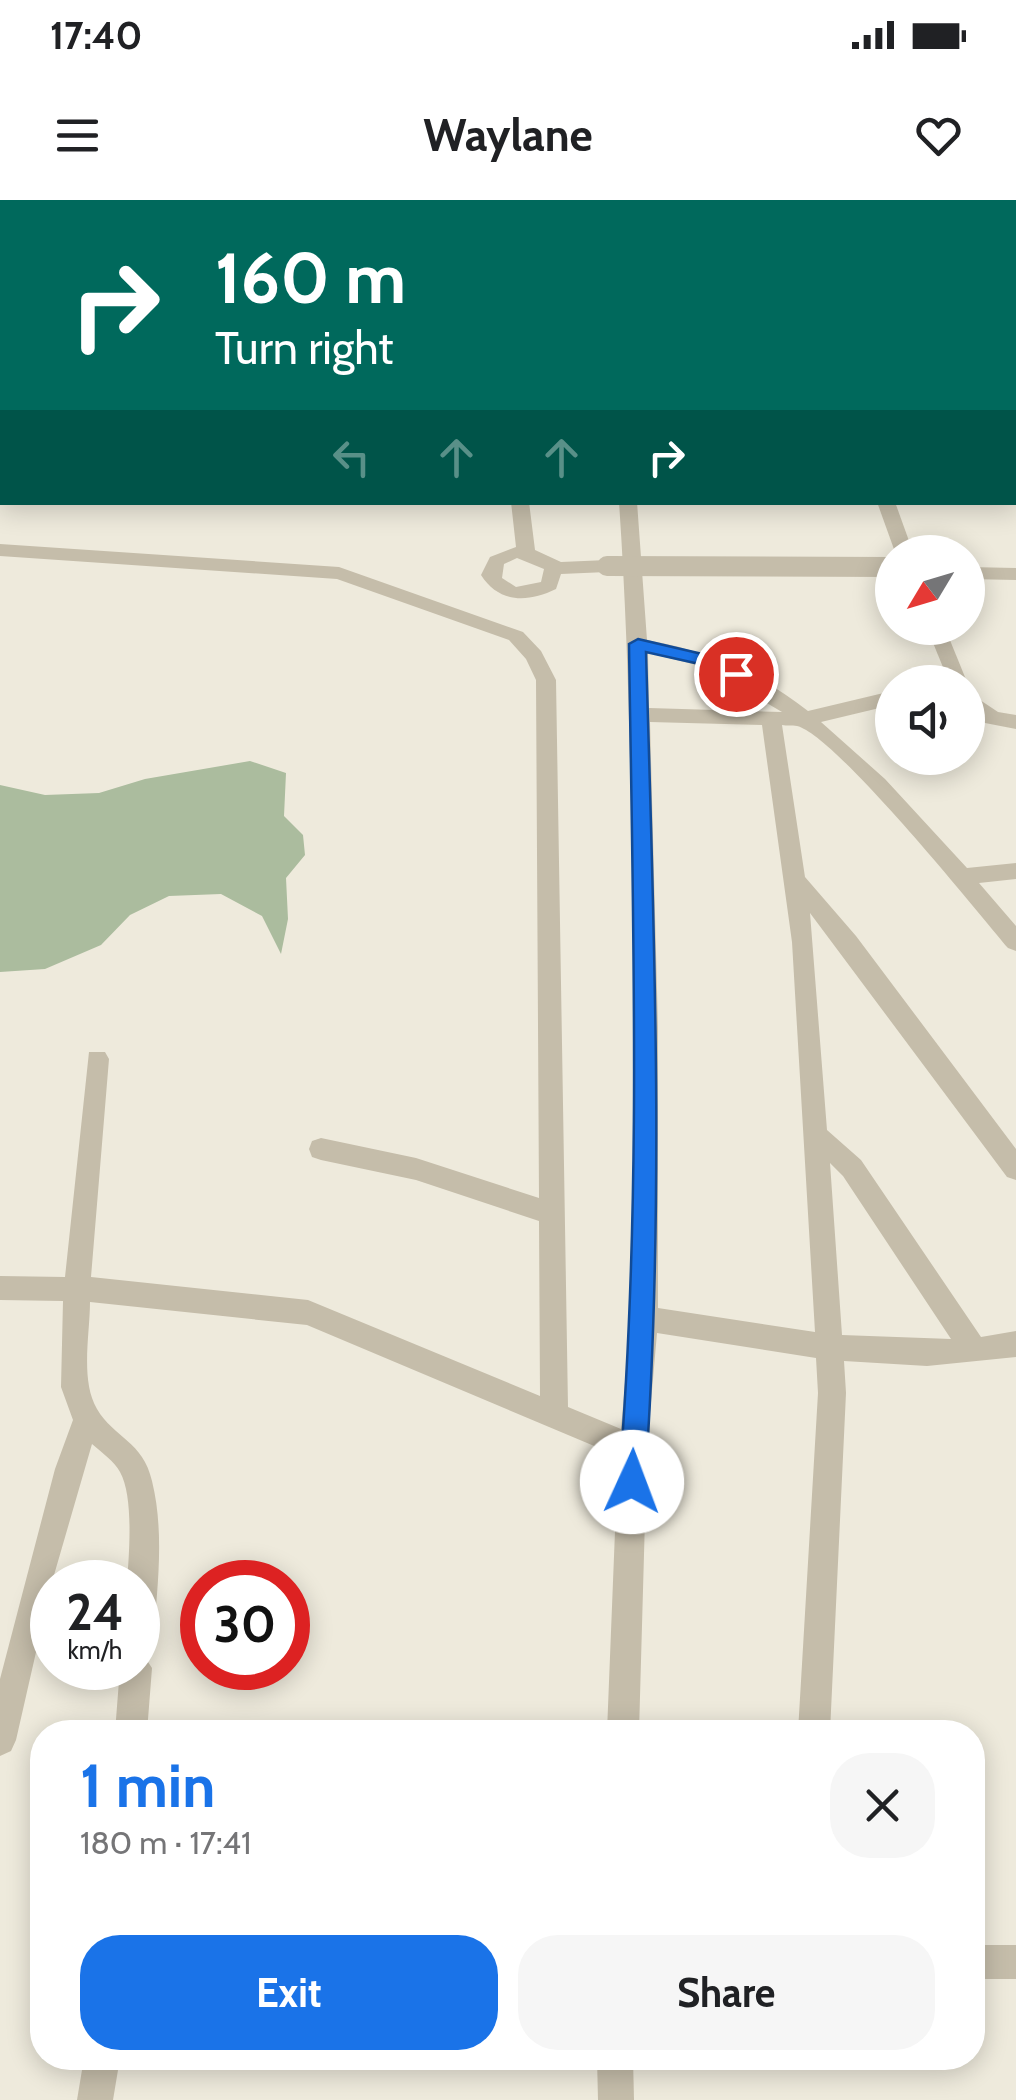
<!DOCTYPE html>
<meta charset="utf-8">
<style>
body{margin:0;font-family:Cabin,sans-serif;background:#f6f6f6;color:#202124;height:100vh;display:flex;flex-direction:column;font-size:38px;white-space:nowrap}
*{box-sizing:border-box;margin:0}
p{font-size:32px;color:#757577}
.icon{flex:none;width:55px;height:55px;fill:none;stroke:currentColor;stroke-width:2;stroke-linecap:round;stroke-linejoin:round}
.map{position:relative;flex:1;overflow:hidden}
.panel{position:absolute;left:30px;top:1520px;width:955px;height:350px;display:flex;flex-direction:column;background:#fff;border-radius:40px;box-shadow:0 5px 25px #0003}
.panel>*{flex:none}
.banner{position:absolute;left:0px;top:0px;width:1018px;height:305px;box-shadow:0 5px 25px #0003;background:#00695c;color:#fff;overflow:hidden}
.needle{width:65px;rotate:232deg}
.buttons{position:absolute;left:875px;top:335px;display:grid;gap:20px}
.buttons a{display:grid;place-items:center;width:110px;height:110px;border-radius:50%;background:#fff;box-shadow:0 5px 25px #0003;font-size:50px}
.speed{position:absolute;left:30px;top:1360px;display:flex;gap:20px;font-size:50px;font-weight:700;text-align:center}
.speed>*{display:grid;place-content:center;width:130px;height:130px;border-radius:50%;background:#fff;box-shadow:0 5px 25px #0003;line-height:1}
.speed small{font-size:25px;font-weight:400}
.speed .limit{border:15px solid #d22;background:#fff;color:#111}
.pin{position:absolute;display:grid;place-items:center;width:85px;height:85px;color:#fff;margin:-42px;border:5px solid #fff;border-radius:50%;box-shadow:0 2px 10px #0007}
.me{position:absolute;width:110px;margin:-55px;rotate:2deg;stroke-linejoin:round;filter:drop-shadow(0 0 8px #0008)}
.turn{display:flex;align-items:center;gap:35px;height:210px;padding:0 50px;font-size:45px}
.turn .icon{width:130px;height:130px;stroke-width:2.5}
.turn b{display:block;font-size:70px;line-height:85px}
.lanes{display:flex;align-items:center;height:95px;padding:0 50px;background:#0003;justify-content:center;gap:50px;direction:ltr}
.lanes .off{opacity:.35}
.round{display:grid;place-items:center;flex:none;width:105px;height:105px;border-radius:40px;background:#f6f6f6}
.summary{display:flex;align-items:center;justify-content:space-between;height:170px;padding:0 50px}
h1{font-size:60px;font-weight:700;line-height:75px;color:#1a73e8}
.primary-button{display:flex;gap:20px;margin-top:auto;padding:20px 50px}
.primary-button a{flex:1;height:115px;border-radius:40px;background:#1a73e8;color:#fff;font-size:40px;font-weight:700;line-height:115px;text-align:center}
.primary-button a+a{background:#f6f6f6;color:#202124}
.status{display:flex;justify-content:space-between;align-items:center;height:70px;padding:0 50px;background:#fff;direction:ltr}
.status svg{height:28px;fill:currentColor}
header{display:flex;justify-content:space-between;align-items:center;height:130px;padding:0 50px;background:#fff;font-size:45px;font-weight:700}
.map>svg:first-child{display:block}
.green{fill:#abbc9e}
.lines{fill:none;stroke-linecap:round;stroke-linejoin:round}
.minor{fill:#c5bdaa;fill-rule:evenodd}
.minor-bridge{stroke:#c5bdaa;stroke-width:20}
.route{fill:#1a73e8;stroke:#114b97;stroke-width:2.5}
</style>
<div class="status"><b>17:40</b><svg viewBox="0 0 49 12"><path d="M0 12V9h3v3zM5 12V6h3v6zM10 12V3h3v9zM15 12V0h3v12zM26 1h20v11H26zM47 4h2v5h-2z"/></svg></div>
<header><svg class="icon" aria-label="menu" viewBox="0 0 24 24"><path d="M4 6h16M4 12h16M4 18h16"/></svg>Waylane<svg class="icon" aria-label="heart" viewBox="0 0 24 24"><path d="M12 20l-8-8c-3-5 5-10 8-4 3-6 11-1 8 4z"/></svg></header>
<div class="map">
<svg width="1016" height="1900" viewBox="0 0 1016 1900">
<rect width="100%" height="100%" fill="#eeeadc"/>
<path class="green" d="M250,561L286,573L284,616L303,635L305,655L286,678L288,719L281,754L262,716L221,694L169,696L130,715L101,745L45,769L0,772V585L45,595L99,593L145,579Z"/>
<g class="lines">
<g class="minor">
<path d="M221,0H237L238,2H223Z"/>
<path d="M1015,84L1016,85V95L1015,94Z"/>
<rect x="1015" y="166" width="1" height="10"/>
<path d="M511,302H529L535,350L561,362L607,360L616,366L607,372L561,374L556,389C527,403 499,403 481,375L490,357L516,347ZM517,358L544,369L541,382L516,387L502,378L504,364Z"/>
<path d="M619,302H637L647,440C708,451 759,473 808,511L892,491V505L821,522L885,579L967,668L1016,663V679L979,683L1016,726V751L1008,748C976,710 835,535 797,526C792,525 787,526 782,525L805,677L856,736L1016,949V980L1007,977L810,713L827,930L861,960L981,1137L1016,1131V1157L927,1166L844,1161L846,1193L830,1532H798L818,1193L816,1158L657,1133L647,1248L639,1532H607L618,1256L307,1125L90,1102C90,1134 80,1180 97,1209C114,1238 143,1241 152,1281C165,1334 157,1390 153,1443L144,1456L152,1468L147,1532H115L120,1468H138V1382H127C129,1355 134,1297 120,1272C115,1262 101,1252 92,1244L52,1382L16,1540L11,1551L0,1556V1479L55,1269L73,1220L61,1187L63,1101L0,1100V1076L65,1077L89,852H105L109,859L91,1077L308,1100L540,1196L539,1021L416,980L321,960L312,957L309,949L312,941L321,938L416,958L539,998L536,480L526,459L509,440L337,379L0,356V344L339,367L523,432L541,451L556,480L568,1207L621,1229C637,1065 635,899 633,735C631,589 629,448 619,302ZM648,453L705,467L782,512L649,508ZM650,522L762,525L792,742L815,1132L658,1108V828ZM830,963L843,976L951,1139L842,1135Z"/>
<path d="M877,302H895L913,352H895Z"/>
<path d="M968,367L1016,368V380L968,379Z"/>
<path d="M927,428H945L967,482H949Z"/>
<path d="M968,492L998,512L1016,515V529L985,523L968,509Z"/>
<rect x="972" y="1745" width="44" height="34"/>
<path d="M84,1858H120L113,1900H77Z"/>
<path d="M597,1858H633L634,1900H598Z"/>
</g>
<path class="minor-bridge" d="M607,366L892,367"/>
</g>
<path class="route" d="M638,439L715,457L745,474L736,479L704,465L646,452C654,729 665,1006 645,1282L641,1292L632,1296L623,1292L619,1282C642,1004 633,724 629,444Z"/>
</svg>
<div class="buttons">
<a><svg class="needle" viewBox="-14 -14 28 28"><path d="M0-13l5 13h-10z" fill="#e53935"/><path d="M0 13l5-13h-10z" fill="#757577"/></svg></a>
<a><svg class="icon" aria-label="sound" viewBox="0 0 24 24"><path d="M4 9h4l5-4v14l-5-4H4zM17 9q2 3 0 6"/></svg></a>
</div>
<div class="speed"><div>24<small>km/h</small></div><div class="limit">30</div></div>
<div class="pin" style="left:736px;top:474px;background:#d93025"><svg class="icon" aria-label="arrive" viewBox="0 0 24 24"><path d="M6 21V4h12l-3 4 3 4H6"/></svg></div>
<svg class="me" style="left:632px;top:1282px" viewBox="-20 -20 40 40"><circle r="19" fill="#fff"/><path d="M0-13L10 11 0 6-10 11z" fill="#1a73e8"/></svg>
<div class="banner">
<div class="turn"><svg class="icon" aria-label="right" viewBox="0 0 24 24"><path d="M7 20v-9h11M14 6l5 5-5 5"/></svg><div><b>160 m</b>Turn right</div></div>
<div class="lanes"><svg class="icon off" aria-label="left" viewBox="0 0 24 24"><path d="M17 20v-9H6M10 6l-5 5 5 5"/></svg><svg class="icon off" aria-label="ahead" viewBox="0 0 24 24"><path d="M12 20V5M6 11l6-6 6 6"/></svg><svg class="icon off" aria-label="ahead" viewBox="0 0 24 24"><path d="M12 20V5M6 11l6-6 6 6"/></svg><svg class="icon" aria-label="right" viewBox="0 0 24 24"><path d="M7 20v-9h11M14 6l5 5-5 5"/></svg></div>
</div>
<section class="panel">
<div class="summary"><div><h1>1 min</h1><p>180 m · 17:41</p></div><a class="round"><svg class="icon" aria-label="close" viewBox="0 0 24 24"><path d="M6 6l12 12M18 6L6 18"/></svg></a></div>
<div class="primary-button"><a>Exit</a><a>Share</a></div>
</section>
</div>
